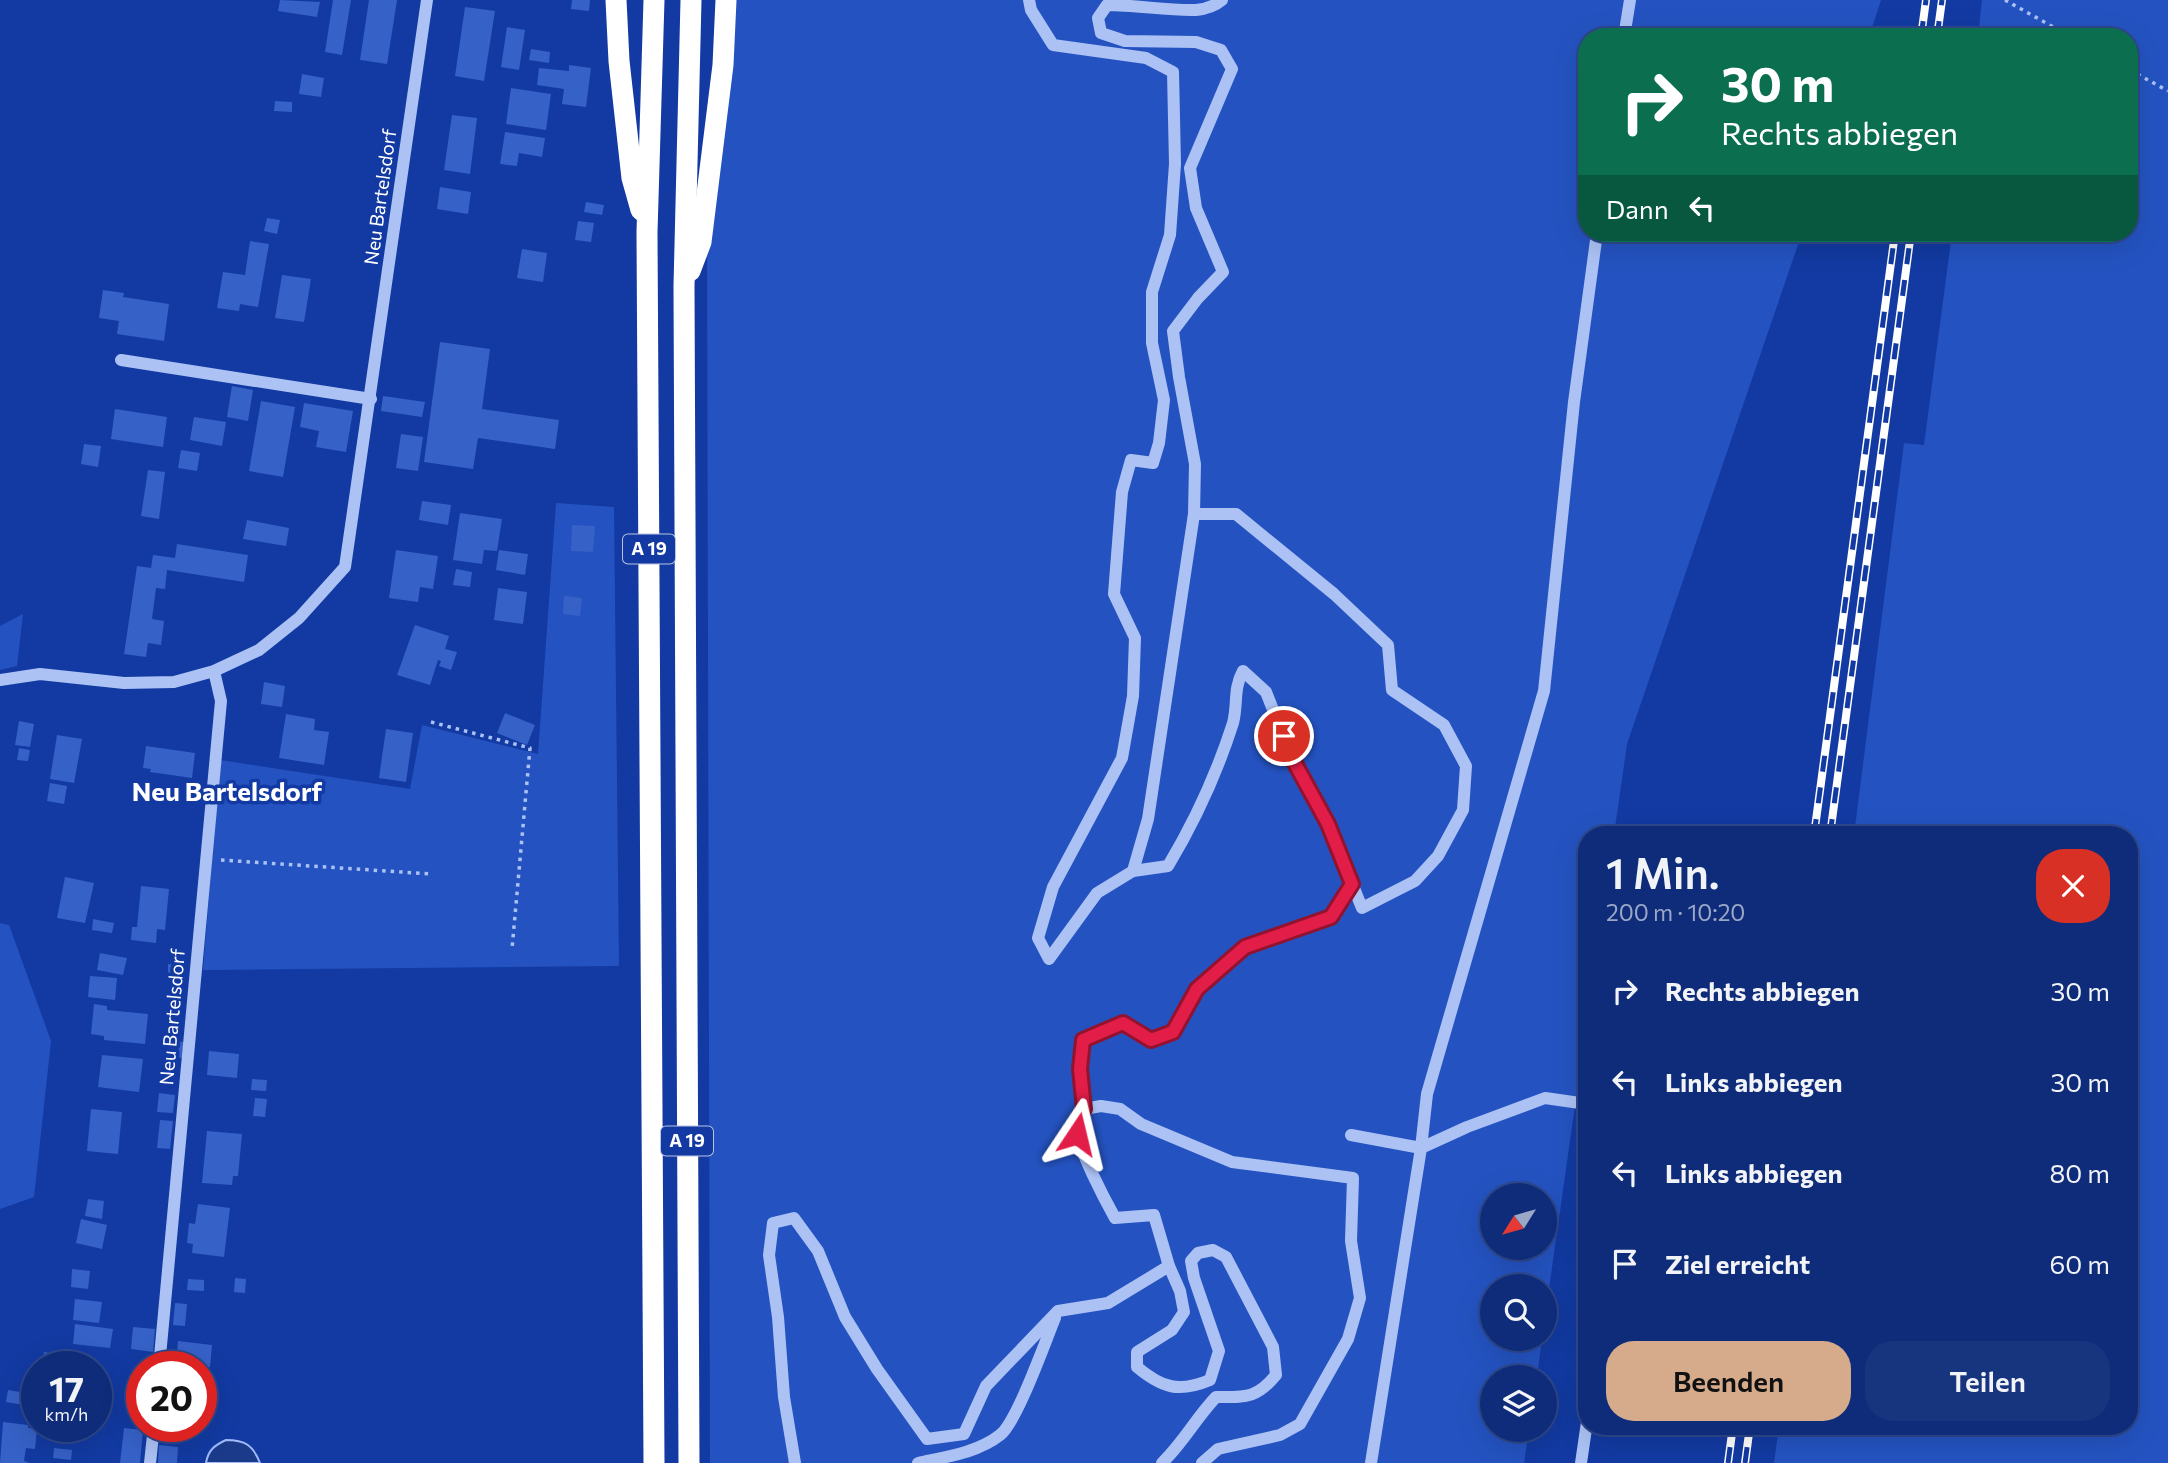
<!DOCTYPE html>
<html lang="de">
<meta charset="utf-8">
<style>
body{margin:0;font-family:Commissioner,sans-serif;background:#17347f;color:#f1f3f6;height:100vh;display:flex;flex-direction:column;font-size:26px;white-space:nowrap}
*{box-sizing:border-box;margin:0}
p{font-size:23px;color:#9ba7c7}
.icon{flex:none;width:38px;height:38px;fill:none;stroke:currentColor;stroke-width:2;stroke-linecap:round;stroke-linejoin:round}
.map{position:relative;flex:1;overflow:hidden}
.side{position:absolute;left:1578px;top:826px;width:560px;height:609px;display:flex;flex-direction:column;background:#0e2c7a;border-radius:28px;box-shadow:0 7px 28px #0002,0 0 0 2px #2e488b}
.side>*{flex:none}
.top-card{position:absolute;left:1578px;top:28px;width:560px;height:214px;border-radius:28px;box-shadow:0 7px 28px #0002,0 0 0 2px #2e488b;background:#0b6e4f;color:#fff;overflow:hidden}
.needle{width:46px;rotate:233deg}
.fabs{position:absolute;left:1480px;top:1183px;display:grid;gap:14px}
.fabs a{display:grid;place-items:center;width:77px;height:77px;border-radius:50%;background:#0e2c7a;box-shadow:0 7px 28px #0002,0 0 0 2px #2e488b;font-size:35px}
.speed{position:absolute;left:21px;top:1351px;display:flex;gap:14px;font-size:35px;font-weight:700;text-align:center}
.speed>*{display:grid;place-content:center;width:91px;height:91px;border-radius:50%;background:#0e2c7a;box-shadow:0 7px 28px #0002,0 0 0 2px #2e488b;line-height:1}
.speed small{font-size:18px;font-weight:400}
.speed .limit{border:10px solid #d22;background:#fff;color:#111}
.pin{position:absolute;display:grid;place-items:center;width:60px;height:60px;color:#fff;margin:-30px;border:4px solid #fff;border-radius:50%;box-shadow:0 2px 7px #0007}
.me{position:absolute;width:77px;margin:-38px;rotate:10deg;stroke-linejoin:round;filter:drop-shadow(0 0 5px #0008)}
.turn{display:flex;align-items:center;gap:24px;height:147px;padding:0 28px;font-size:32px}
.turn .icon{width:91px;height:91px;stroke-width:2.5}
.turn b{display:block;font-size:49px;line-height:60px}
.then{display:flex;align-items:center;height:66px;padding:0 28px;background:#0003;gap:14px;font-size:26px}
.round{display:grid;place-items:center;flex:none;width:74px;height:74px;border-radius:28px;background:#17347f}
.summary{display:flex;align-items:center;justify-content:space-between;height:119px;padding:0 28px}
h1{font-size:42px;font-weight:600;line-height:52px}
.button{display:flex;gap:14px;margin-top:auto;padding:14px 28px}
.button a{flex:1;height:80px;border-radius:28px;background:#d6ab8b;color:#111;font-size:28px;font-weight:600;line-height:80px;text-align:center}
.button a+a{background:#17347f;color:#f1f3f6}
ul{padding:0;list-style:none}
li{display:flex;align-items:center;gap:21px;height:91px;padding:0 28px}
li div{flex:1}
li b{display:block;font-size:26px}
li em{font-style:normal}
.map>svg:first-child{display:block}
.green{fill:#2453c1;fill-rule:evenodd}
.water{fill:#1c3a8a;stroke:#9ebaf8;stroke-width:2}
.building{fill:#3661c7}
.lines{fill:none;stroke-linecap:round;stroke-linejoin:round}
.path{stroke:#acc2f5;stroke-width:3.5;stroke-dasharray:3.5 5;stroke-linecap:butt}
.minor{stroke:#acc2f5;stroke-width:12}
.highway{stroke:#fff;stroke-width:21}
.rail-casing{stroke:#fff;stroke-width:8}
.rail{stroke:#123aa2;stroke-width:5;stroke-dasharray:16;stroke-linecap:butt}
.route-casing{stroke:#92132f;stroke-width:18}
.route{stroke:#e11d48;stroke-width:12}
.labels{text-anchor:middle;stroke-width:7;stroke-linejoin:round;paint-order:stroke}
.shield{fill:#123aa2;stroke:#b8c4e3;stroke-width:2}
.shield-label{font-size:18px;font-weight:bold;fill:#fff}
.street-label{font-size:19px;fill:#fff;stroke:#123aa2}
.district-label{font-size:26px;font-weight:bold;fill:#fff;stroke:#123aa2}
</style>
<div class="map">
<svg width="2168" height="1463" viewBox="0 0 2168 1463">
<rect width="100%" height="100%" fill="#123aa2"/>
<g class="green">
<path d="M736,0H1881L1869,37H1587V233H1802L1627,744L1614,835H1587V1021L1545,1317V1286H1493V1339H1542L1537,1377H1493V1430H1529L1524,1463H710L707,242ZM1493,1195H1545V1248H1493Z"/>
<path d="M1982,0H2168V1463H1774L1779,1426H2130V835H1854L1904,443L1924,445L1952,233H2130V37H1978Z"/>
<path d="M556,503L614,507L619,966L203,970L220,760L410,789L422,725L538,754Z"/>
<path d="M23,614L17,666L0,670V626Z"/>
<path d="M0,923L9,925L51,1041L34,1197L0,1209Z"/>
</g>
<path class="water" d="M226,1440C245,1440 253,1445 260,1463H206C208,1450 215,1445 226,1440Z"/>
<g class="building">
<path d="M280,0L320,2L317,17L278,11Z"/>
<path d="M333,0H351L342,55L325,52Z"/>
<path d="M369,0H397L387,64L360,60Z"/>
<path d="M572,0H590L589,11L571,9Z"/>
<path d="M465,7L495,11L484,81L455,76Z"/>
<path d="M507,27L525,30L519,70L501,67Z"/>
<path d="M531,49L550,52L549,63L529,60Z"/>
<path d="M569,65L591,68L586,107L562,104L564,89L537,85L539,68L569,71Z"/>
<path d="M302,74L324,78L321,97L299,94Z"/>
<path d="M511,88L551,94L546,130L506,124Z"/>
<path d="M275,101L292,102V112L274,111Z"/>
<path d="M452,115L477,118L470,174L444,170Z"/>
<path d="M505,132L545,138L542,157L519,153L517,166L500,164Z"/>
<path d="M440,187L471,192L468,214L437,209Z"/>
<path d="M586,202L604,205L602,215L584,212Z"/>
<path d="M267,218L280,220L277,234L264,231Z"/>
<path d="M578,221L594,223L591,242L575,240Z"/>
<path d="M250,241L269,244L258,307L240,304L239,311L217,308L223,272L245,275Z"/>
<path d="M522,249L547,253L543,282L517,278Z"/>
<path d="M282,275L311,279L304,322L275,318Z"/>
<path d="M103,290L124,293L123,297L169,304L164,341L117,334L119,321L99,318Z"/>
<path d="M440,342L490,349L482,409L559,420L555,449L478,438L473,469L424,462Z"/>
<path d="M232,386L253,390L248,421L227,417Z"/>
<path d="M383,396L425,402L422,417L381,411Z"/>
<path d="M261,401L295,407L283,477L249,471Z"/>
<path d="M304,403L353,411L346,452L316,447L319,431L300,427Z"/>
<path d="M115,409L167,417L163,447L111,439Z"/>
<path d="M194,417L226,422L222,446L190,440Z"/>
<path d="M401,434L423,437L418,471L396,468Z"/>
<path d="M84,444L101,446L98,467L81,464Z"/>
<path d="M181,450L200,453L197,471L178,468Z"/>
<path d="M148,470L165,472L159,519L141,516Z"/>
<path d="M422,501L451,505L448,525L419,520Z"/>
<path d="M460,513L502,519L497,551L484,550L482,564L453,560Z"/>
<path d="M247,520L289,528L286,546L243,539Z"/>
<path d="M572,525L595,526L593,552L571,551Z"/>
<path d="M177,544L248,555L244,582L167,570L165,589L156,588L152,619L164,621L161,645L148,643L146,657L124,654L137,566L151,568L153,555L175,558Z"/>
<path d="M396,550L438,556L433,589L420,587L418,602L389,598Z"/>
<path d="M499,550L528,554L525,575L496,570Z"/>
<path d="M456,569L472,572L470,587L453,585Z"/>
<path d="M498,588L527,592L523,624L494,620Z"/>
<path d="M564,596L582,598L580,616L563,614Z"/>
<path d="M415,625L449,636L445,649L457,652L451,670L439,666L441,661L438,660L430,685L397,675Z"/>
<path d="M264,682L285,686L282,707L261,704Z"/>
<path d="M505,713L535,725L527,745L497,733Z"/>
<path d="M286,714L315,719L314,730L329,732L324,765L279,758Z"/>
<path d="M19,721L34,724L30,747L15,745Z"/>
<path d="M386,729L413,733L406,782L379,778Z"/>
<path d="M57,735L82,739L74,783L50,779Z"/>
<path d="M146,746L195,753L192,778L150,772L151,769L143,768Z"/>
<path d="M19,748L30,750L28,761L17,760Z"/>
<path d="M50,783L67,786L64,804L47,801Z"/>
<path d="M65,877L94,883L85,923L57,918Z"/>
<path d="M141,886L169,889L165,930L157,929L156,943L131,940L132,927H137Z"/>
<path d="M93,919L114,923L112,933L92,930Z"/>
<path d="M100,953L127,958L123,975L97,970Z"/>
<path d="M168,964L182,966L181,976L168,974Z"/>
<path d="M90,976L117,978L115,1000L88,997Z"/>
<path d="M94,1004L107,1006V1010L148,1014L145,1044L104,1040V1036L91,1034Z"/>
<path d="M167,1040L184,1042L182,1058L165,1056Z"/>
<path d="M209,1051L239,1054L237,1078L207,1075Z"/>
<path d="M102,1055L143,1059L139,1092L98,1087Z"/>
<path d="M252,1079L267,1080L266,1091L251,1090Z"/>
<path d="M159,1093L175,1095L173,1113L157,1112Z"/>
<path d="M255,1098L267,1099L265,1117L253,1116Z"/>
<path d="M91,1109L122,1112L118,1154L87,1151Z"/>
<path d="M160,1120L173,1121L170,1149L157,1148Z"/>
<path d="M207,1131L242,1134L238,1176H233L232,1185L202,1183Z"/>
<path d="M88,1199L104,1201L102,1219L85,1216Z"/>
<path d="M198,1204L230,1208L224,1257L192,1253L193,1244L187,1243L189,1223L195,1224Z"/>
<path d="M81,1219L107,1225L102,1249L76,1243Z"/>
<path d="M72,1269L90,1271L88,1289L71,1287Z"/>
<path d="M235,1278L246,1279L245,1293L234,1292Z"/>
<path d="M188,1279L204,1280V1291L187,1290Z"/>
<path d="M75,1299L102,1302L99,1323L73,1320Z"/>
<path d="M175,1303L187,1304L185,1326L173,1325Z"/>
<path d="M75,1324L113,1329L110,1348L73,1344Z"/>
<path d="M133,1327L155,1329L153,1352L131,1349Z"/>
<path d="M178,1341L212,1345L210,1367L176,1364Z"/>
<path d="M44,1352L79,1358L78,1367H42Z"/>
<path d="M8,1390L37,1395L35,1407L6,1402Z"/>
<path d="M3,1422L28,1425V1428L37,1429L35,1449L26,1448L24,1461L30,1463H0Z"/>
<path d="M124,1428L143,1430L140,1463H120Z"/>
<path d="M159,1445L178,1447L177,1463H158Z"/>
<path d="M54,1448L72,1450L71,1460L53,1458Z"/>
</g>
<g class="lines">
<g class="path">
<path d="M2005,0L2071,37"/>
<path d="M2130,70L2168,91"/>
<path d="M431,722L530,748L512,949"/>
<path d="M221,860L431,874"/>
</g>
<g class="minor">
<path d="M1029,0L1031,10L1053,45L1146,58L1173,72L1175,164L1170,235L1152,292V343L1164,400L1159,443L1153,463L1131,460L1122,492L1114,594L1135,638L1133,696L1122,758L1053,887L1038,938L1049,959L1097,893L1133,871L1148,819L1194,514L1195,464L1179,377L1173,331L1198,298L1223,272L1196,208L1190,168L1232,69L1221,50L1196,42L1125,41L1101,33L1098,18L1107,5C1137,5 1169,11 1196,10C1206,9 1215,6 1222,0"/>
<path d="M1624,37L1630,0"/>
<path d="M121,360L371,399"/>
<path d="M0,680L40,674L124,683L174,682L214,671L259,650L299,618L345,567L427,0"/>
<path d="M1133,871L1168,866C1195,821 1217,773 1233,723C1238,704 1233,689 1243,671L1266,692L1292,758L1328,824L1362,908L1415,881L1438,856L1463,810L1466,766L1444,725L1392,690L1388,645L1334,594L1236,514H1194"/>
<path d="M1084,1109L1080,1069L1083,1040L1123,1023L1151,1039L1173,1032L1197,989L1245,947L1331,917L1352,884"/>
<path d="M1351,1135L1421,1148L1427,1094L1544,691L1574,402L1597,233"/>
<path d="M159,1367L221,701L214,671"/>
<path d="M150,1463L154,1426"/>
<path d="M795,1463L784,1397L778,1317L769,1255L773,1223L794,1218L818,1251L845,1317L877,1369L927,1439L964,1434L986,1386L1058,1311L1108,1303L1169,1266"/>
<path d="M918,1463C945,1457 977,1453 1000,1435C1017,1422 1045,1342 1055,1318"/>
<path d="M1162,1463C1183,1443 1196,1418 1216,1397C1246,1397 1256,1399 1276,1375L1273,1347L1226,1257L1213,1250L1198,1253L1191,1261L1194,1278L1219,1351L1210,1380C1179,1393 1162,1388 1137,1367V1352L1172,1330L1184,1312L1180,1291L1169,1266L1154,1215L1115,1218C1105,1200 1078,1149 1077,1130C1077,1121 1080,1116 1084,1109L1101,1106L1120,1109L1141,1124L1232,1162L1353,1178L1351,1241L1360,1298L1348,1339L1300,1424L1280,1435L1218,1449L1202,1463"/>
<path d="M1371,1463L1421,1148L1467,1127L1545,1098L1587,1104"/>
<path d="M1581,1463L1587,1422"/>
</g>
<g class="highway">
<path d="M616,0L619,61L632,178L641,210"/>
<path d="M690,271L701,242L723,65L726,0"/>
<path d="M654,1463L647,232L654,0"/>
<path d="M689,1463L684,286L691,0"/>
</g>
<g class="rail-casing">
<g id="rail">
<path d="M1921,37L1926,0"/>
<path d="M1937,37L1942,0"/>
<path d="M1814,835L1895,233"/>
<path d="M1830,835L1911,233"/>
<path d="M1728,1463L1733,1426"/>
<path d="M1745,1463L1750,1426"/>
</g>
</g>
<use href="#rail" class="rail"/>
</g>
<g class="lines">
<g class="route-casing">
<path id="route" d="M1077,1134L1078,1120L1084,1109L1080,1069L1083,1040L1123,1023L1151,1040L1173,1032L1197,989L1245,947L1331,917L1352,884L1328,824L1292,758L1284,736"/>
</g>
<use href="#route" class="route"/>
</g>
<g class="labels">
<g class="shield">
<rect x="623" y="534.5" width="52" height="29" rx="5"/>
<rect x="661" y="1126.5" width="52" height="29" rx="5"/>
</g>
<g class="shield-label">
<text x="649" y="555">A 19</text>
<text x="687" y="1147">A 19</text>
</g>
<g class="street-label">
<text transform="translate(380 197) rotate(-82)" y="7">Neu Bartelsdorf</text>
<text transform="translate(172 1017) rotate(-85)" y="7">Neu Bartelsdorf</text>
</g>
<g class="district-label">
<text x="227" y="801">Neu Bartelsdorf</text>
</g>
</g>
</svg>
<div class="fabs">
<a><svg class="needle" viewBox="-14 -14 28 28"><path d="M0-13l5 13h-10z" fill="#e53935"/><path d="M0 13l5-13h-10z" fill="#9ba7c7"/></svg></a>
<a><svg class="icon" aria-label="search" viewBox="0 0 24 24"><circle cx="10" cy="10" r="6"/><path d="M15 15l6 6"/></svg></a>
<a><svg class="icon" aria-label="layers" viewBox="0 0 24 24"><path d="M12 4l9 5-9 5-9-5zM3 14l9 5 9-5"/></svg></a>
</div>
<div class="speed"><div>17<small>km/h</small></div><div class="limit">20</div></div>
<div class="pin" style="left:1284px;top:736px;background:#d93025"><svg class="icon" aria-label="arrive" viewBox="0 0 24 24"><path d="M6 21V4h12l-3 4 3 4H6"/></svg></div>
<svg class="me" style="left:1077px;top:1134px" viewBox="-20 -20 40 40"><path d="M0-17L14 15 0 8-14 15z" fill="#e11d48" stroke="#fff" stroke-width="4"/></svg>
<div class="top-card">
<div class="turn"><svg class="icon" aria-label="right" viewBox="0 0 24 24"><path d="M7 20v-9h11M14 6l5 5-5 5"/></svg><div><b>30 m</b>Rechts abbiegen</div></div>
<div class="then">Dann<svg class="icon" aria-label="left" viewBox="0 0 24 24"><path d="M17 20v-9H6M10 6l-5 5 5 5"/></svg></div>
</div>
<section class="side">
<div class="summary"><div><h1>1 Min.</h1><p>200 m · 10:20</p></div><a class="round" style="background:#d93025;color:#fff"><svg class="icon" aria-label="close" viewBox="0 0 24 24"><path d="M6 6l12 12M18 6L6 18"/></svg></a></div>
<ul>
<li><svg class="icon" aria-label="right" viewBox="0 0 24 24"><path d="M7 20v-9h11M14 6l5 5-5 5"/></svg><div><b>Rechts abbiegen</b></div><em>30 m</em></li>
<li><svg class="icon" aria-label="left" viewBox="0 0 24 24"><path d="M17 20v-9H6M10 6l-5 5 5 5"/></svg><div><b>Links abbiegen</b></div><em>30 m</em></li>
<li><svg class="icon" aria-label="left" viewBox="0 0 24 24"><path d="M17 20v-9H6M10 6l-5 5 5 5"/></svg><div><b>Links abbiegen</b></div><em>80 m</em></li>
<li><svg class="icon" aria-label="arrive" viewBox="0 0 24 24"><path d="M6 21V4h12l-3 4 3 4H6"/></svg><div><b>Ziel erreicht</b></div><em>60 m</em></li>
</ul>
<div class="button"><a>Beenden</a><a>Teilen</a></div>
</section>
</div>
